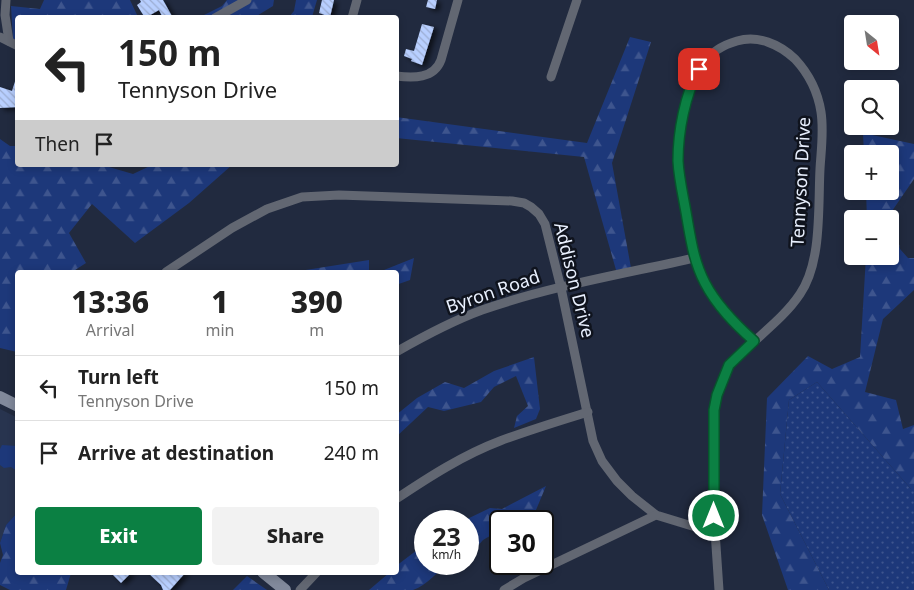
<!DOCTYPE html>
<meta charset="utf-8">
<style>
body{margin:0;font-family:"Noto Sans",sans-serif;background:#f2f2f2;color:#222;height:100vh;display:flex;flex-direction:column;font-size:19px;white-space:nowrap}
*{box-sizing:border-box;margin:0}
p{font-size:16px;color:#767676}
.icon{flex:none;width:28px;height:28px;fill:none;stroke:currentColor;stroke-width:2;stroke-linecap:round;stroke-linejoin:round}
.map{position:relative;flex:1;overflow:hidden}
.side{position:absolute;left:15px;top:270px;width:384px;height:305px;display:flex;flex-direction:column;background:#fff;border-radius:5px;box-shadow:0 2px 8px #0003}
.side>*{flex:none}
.banner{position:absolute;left:15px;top:15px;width:384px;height:152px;border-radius:5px;box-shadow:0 2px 8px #0003;background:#fff;color:#222;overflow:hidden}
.needle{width:32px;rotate:150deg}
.controls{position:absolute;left:844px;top:15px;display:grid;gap:10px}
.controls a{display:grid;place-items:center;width:55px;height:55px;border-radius:5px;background:#fff;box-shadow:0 2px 8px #0003;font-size:25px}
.speed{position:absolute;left:414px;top:510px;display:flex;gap:10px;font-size:25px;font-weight:700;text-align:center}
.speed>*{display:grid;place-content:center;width:65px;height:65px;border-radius:50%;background:#fff;box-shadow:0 2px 8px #0003;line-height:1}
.speed small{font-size:12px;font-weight:400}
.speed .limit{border:2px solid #111;border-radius:8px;background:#fff;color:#111}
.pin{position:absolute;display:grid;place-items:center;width:42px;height:42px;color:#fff;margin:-21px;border-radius:10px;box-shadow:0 2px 8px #0006}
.me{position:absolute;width:55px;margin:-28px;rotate:0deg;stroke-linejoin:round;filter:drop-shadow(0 0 4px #0008)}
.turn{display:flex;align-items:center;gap:18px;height:105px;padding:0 20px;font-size:22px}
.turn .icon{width:65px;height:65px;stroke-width:2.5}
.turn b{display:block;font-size:35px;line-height:42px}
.then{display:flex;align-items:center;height:48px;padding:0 20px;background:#0003;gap:10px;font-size:19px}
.eta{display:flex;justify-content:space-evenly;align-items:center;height:85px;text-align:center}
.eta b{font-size:30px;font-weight:800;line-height:35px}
.action{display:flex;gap:10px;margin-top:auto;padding:10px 20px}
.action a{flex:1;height:58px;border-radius:5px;background:#0b8043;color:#fff;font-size:20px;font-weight:800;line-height:58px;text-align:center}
.action a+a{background:#f2f2f2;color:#222}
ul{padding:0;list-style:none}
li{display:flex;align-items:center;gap:15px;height:65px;padding:0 20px;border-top:1px solid #e0e0e0}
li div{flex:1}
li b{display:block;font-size:19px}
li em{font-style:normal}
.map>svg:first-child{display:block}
.built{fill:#28344f}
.grass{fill:url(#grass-dots)}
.forest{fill:url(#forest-firs)}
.park{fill:#1d387a}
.building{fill:url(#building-back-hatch);filter:url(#shadow)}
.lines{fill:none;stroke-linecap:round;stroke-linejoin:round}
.street{stroke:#626772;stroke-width:9}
.secondary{stroke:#81899b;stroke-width:12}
.route-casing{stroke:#07532c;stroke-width:12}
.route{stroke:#0b8043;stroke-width:9}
.labels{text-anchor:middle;stroke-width:5;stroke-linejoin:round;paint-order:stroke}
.street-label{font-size:18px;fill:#e9f0fe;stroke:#0f131d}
</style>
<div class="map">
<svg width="914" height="590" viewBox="0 0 914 590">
<defs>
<pattern id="grass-dots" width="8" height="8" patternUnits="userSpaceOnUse" patternTransform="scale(1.25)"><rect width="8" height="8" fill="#1d387a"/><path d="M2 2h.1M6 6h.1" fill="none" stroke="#3e558e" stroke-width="1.8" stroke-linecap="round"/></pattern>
<pattern id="forest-firs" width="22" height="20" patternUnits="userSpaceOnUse" patternTransform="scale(1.25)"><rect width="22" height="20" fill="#1d387a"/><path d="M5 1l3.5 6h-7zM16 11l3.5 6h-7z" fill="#3e558e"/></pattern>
<pattern id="building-back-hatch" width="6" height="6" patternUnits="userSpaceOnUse" patternTransform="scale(1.25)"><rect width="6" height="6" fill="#b8cfff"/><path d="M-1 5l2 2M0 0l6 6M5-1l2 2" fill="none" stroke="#9cadd2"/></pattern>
<filter id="shadow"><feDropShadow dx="4" dy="2.5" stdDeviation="2.5" flood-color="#0009"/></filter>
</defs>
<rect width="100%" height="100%" fill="#212a3f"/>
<path class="built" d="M0,409L18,418L17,513L6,525L0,543Z"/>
<path class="grass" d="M817,382L911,489H914V590H829L780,494L789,400Z"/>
<g class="forest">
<path d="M44,0H130L138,17L18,18L17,41L13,39L11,6L40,9Z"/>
<path d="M227,0H274L273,6L255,17L198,18L222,6Z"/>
<path d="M296,0H317L312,17H289L294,11Z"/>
<path d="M630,37L651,42L612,163L631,268L616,270L584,157L396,138V117L587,143Z"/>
<path d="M863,133L914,144V179L892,211L900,249L908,258H914V290L883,319L865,392L896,400L903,429L914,425V489H911L817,382L789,400L780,494L829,590H788L762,515L767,398L808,356L832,369L860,357L866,256H890V219H867L866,191H890V154H864Z"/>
<path d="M0,139L10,146H17L18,165H102L133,174L152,165H232L189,203L135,243L92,204L69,233L86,263L72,272H18L17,352L0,348Z"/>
<path d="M414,258L410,280L396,285V272H379Z"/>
<path d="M369,260V272H293Z"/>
<path d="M534,357L540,409L536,419L514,428L517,416L528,406L516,376L494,387L481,402L444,411L428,407L396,437V415L417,398L445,382L464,388L494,371Z"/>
<path d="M546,486L536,510L516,521H500V530L483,540L468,557V521H463L490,508L502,509Z"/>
<path d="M17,513L18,572L71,573L66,590H10L0,585V563L3,555L0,543L6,525Z"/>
<path d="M425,544V564H451C437,570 428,585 413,590C404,590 380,590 369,590L389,573L396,572V566Z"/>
<path d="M247,576L267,590H233Z"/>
</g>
<path class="park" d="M2,445L17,446V471L11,467L4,468L0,465V449Z"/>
<g class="building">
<path d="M140,0H163L173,18H163L159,10L145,18L137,5L141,2Z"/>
<path d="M322,0H334L330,17L319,13Z"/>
<path d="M428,0H437L435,9L426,7Z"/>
<path d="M422,24L434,27L422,65L411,61L412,59L404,56L406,49L414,51Z"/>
<path d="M16,78L18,79V107L0,108V87L12,91Z"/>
<path d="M110,572H132L121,583Z"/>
<path d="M147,572H186L170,590H163L161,585Z"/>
</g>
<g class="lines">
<g class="street">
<path d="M6,0L5,15L9,41"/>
<path d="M215,18L247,0"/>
<path d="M352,18L357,0"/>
<path d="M0,37L18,46"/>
<path d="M396,76C413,78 434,79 441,60L458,0"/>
<path d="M551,77L577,0"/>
<path d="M166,272L232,228L267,209L302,197L339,195L512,201L524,203L531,207L539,214L545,224L561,288L593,441L602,461L617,481L632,496L656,515L715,533"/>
<path d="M396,352C424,336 452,321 482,310C551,286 623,274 694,258"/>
<path d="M396,499C429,477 463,455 500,441C529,430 559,421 588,412"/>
<path d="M300,590L317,572"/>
<path d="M504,590L524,578L656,515"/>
<path d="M719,590L714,516V410C717,395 721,380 728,367C732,360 741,354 747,348C765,331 786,315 800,294C822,262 818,207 820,169C821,151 824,131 821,112C818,93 809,74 795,59C779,44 758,35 737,41C723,45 711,52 703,64C687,83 678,137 678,162C679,174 682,187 684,199C687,219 691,239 694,258C707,292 727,318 754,341"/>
</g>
<g class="secondary">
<path d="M0,397L18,406"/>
<path d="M263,572L285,590"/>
</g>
</g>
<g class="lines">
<g class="route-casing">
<path id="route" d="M699,69C685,95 678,131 678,161C679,180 684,199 687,218C691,241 694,262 705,283C717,306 735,324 754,341L729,365L717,395L714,410V516"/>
</g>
<use href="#route" class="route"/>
</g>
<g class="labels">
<g class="street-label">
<text transform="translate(801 182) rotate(-87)" y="6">Tennyson Drive</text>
<text transform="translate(574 280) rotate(76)" y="6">Addison Drive</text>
<text transform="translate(493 292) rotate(-19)" y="6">Byron Road</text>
</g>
</g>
</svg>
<div class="controls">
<a><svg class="needle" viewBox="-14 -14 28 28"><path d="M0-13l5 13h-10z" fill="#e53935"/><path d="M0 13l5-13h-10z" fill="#767676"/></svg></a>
<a><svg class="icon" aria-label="search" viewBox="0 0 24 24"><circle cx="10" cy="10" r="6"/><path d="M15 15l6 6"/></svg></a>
<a>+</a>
<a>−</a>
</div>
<div class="speed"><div>23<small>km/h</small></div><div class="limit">30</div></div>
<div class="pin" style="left:699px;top:69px;background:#d93025"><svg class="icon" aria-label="arrive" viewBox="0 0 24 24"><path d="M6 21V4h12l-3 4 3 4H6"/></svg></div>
<svg class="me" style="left:714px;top:516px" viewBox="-20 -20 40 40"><circle r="17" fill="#0b8043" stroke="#fff" stroke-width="3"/><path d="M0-11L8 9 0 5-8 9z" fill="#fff"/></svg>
<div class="banner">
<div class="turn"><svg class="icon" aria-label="left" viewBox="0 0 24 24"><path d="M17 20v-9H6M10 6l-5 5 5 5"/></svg><div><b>150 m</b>Tennyson Drive</div></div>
<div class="then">Then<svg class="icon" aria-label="arrive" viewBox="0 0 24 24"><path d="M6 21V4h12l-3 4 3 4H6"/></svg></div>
</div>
<section class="side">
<div class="eta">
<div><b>13:36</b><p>Arrival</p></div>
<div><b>1</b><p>min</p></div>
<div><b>390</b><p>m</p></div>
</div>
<ul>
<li><svg class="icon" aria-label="left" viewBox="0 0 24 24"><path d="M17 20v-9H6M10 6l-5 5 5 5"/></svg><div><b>Turn left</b><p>Tennyson Drive</p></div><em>150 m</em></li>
<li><svg class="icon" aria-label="arrive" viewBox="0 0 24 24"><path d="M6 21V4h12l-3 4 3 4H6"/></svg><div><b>Arrive at destination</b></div><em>240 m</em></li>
</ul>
<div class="action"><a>Exit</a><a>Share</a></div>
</section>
</div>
